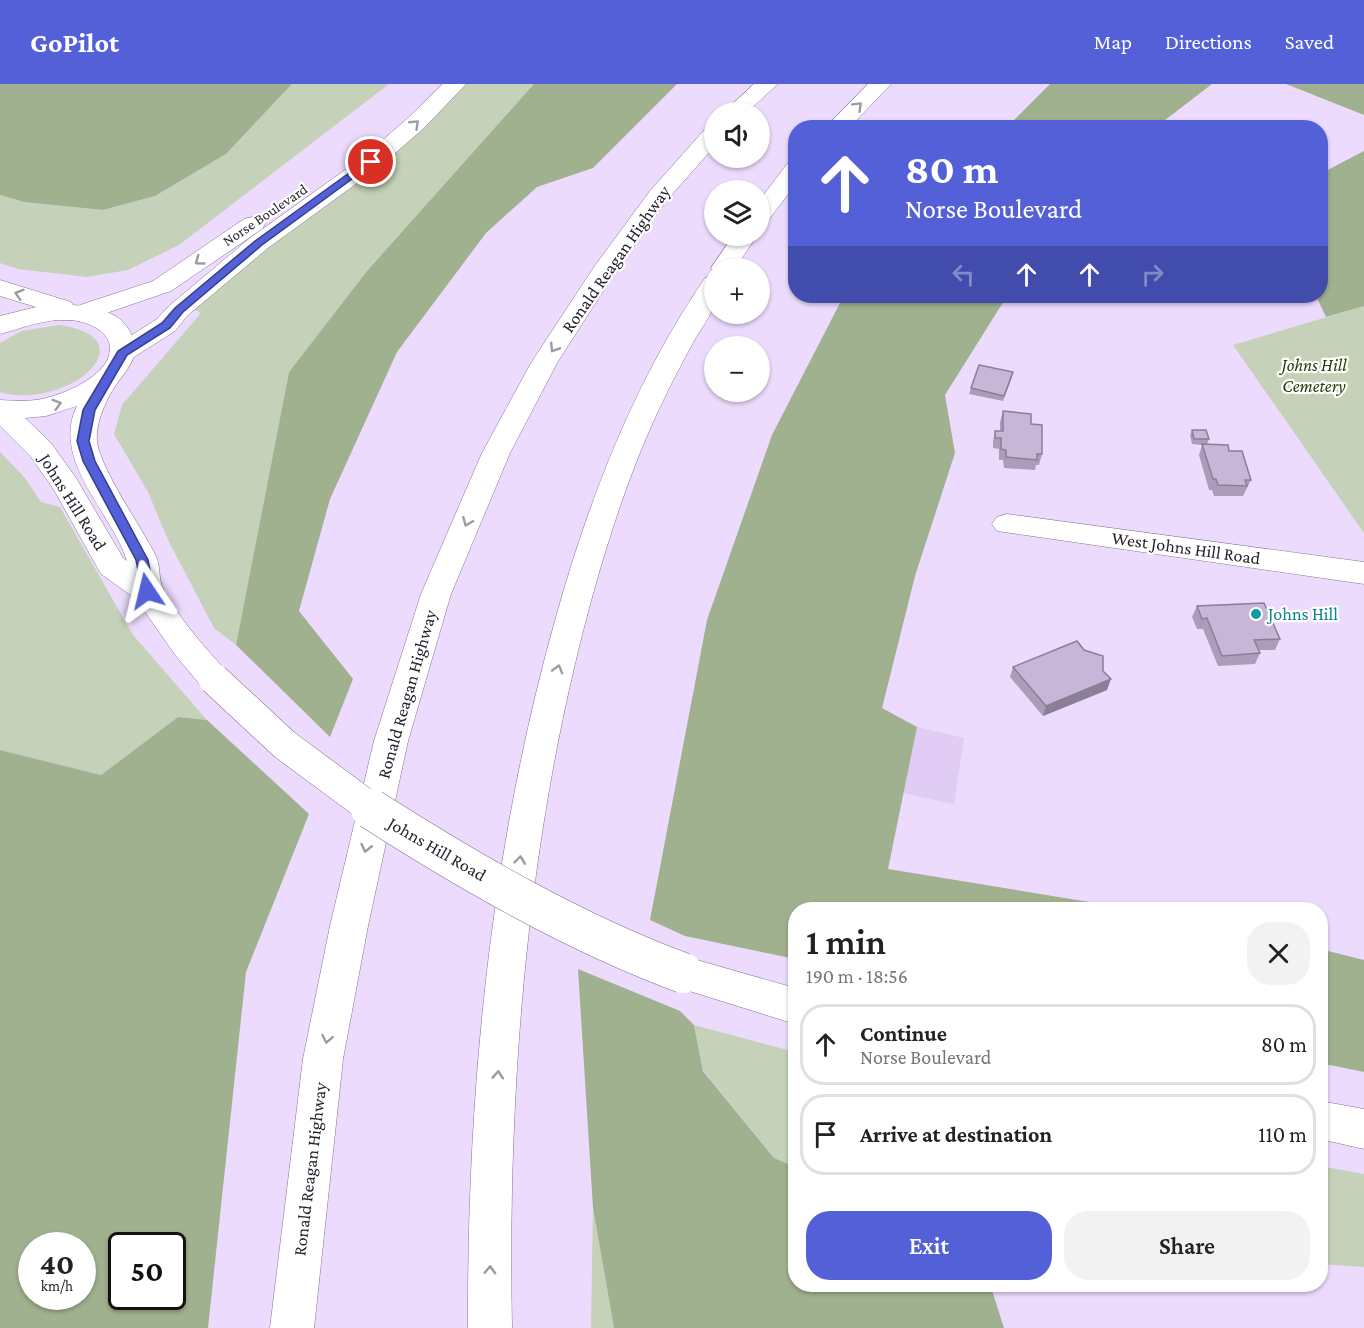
<!DOCTYPE html>
<meta charset="utf-8">
<style>
body{margin:0;font-family:"Crimson Pro",serif;background:#f2f2f2;color:#222;height:100vh;display:flex;flex-direction:column;font-size:22px;white-space:nowrap}
*{box-sizing:border-box;margin:0}
p{font-size:20px;color:#767676}
.icon{flex:none;width:33px;height:33px;fill:none;stroke:currentColor;stroke-width:2;stroke-linecap:round;stroke-linejoin:round}
.map{position:relative;flex:1;overflow:hidden}
.panel{position:absolute;left:788px;top:818px;width:540px;height:390px;display:flex;flex-direction:column;background:#fff;border-radius:24px;box-shadow:0 2px 4px #0004}
.panel>*{flex:none}
.top-card{position:absolute;left:788px;top:36px;width:540px;height:183px;border-radius:24px;box-shadow:0 2px 4px #0004;background:#5360d7;color:#fff;overflow:hidden}
.buttons{position:absolute;left:704px;top:18px;display:grid;gap:12px}
.buttons a{display:grid;place-items:center;width:66px;height:66px;border-radius:50%;background:#fff;box-shadow:0 2px 4px #0004;font-size:30px}
.speed{position:absolute;left:18px;top:1148px;display:flex;gap:12px;font-size:30px;font-weight:700;text-align:center}
.speed>*{display:grid;place-content:center;width:78px;height:78px;border-radius:50%;background:#fff;box-shadow:0 2px 4px #0004;line-height:1}
.speed small{font-size:15px;font-weight:400}
.speed .limit{border:3px solid #111;border-radius:9px;background:#fff;color:#111}
.pin{position:absolute;display:grid;place-items:center;width:51px;height:51px;color:#fff;margin:-26px;border:3px solid #fff;border-radius:50%;box-shadow:0 2px 6px #0007}
.me{position:absolute;width:66px;margin:-33px;rotate:350deg;stroke-linejoin:round;filter:drop-shadow(0 0 4px #0008)}
.turn{display:flex;align-items:center;gap:21px;height:126px;padding:0 18px;font-size:27px}
.turn .icon{width:78px;height:78px;stroke-width:2.5}
.turn b{display:block;font-size:42px;line-height:51px}
.lanes{display:flex;align-items:center;height:57px;padding:0 18px;background:#0003;justify-content:center;gap:30px;direction:ltr}
.lanes .off{opacity:.35}
.round{display:grid;place-items:center;flex:none;width:63px;height:63px;border-radius:24px;background:#f2f2f2}
.head{display:flex;align-items:center;justify-content:space-between;height:102px;padding:0 18px}
h1{font-size:36px;font-weight:600;line-height:45px}
.cta{display:flex;gap:12px;margin-top:auto;padding:12px 18px}
.cta a{flex:1;height:69px;border-radius:24px;background:#5360d7;color:#fff;font-size:24px;font-weight:600;line-height:69px;text-align:center}
.cta a+a{background:#f2f2f2;color:#222}
ul{padding:0;list-style:none}
li{display:flex;align-items:center;gap:18px;height:81px;margin:0 12px 9px;padding:0 6px;border:3px solid #e0e0e0;border-radius:24px}
li div{flex:1}
li b{display:block;font-size:22px}
li em{font-style:normal}
header{display:flex;align-items:center;gap:36px;box-sizing:border-box;height:84px;padding:0 30px;background:#5360d7;color:#fff}
header strong{font-size:28px}
nav{display:flex;gap:33px;margin-inline-start:auto;font-size:21px}
.map>svg:first-child{display:block}
.built{fill:#e0ccf4}
.green{fill:#c5d1b8}
.forest{fill:#a0b18f;fill-rule:evenodd}
.lines{fill:none;stroke-linecap:round;stroke-linejoin:round}
.minor-casing{stroke:#837392;stroke-width:1}
.secondary-casing{stroke:#837392;stroke-width:1}
.motorway-casing{stroke:#837392;stroke-width:1}
.minor{fill:#fff;fill-rule:evenodd}
.secondary{fill:#fff;fill-rule:evenodd}
.motorway{fill:#fff;fill-rule:evenodd}
.secondary-bridge-far1-casing{stroke:#837392;stroke-width:32;stroke-linecap:butt}
.secondary-bridge-casing{stroke:#837392;stroke-width:41;stroke-linecap:butt}
.secondary-bridge-far1{stroke:#fff;stroke-width:31}
.secondary-bridge{stroke:#fff;stroke-width:40}
.wall{fill:#ab9dba}
.shaded-wall{fill:#8b7f97}
.building{fill:#c7b6d8;stroke:#8b7f97;stroke-width:1.5}
.oneway{stroke:#9d9aa0}
.route{fill:#5360d7;stroke:#363e8c;stroke-width:1.5}
.culture-dot{fill:#0f9aa8;stroke:#fff;stroke-width:2}
.labels{text-anchor:middle;stroke-width:4.5;stroke-linejoin:round;paint-order:stroke}
.far-street-label{font-size:15px;fill:#251e2b;stroke:#fff}
.street-label{font-size:18px;fill:#251e2b;stroke:#fff}
.park-label{font-size:18px;font-style:italic;fill:#283c06;stroke:#fff}
.culture-label{font-size:18px;fill:#0d838f;stroke:#fff;text-anchor:start}
</style>
<header>
<strong>GoPilot</strong>
<nav><a>Map</a><a>Directions</a><a>Saved</a></nav>
</header>
<div class="map">
<svg width="1364" height="1244" viewBox="0 0 1364 1244">
<rect width="100%" height="100%" fill="#ecdbfd"/>
<path class="built" d="M917,643L964,654L954,720L903,709Z"/>
<g class="green">
<path d="M292,0H389L179,161L128,186L87,193L18,185L0,179V111L24,118L103,126L155,112L226,70Z"/>
<path d="M464,0H534L367,187L289,288L236,561L214,544L168,456L148,408L114,350L122,321L201,229L194,225Z"/>
<path d="M1364,222V449L1233,261Z"/>
<path d="M59,241C151,254 68,327 0,308V259L22,247Z"/>
<path d="M0,368L25,394L41,418L60,423L133,551L207,636L178,633L101,691L0,666Z"/>
<path d="M694,941L795,968V1083L774,1074L703,986Z"/>
<path d="M1320,1082L1364,1090V1183L1320,1180Z"/>
<path d="M593,1124L614,1244H591Z"/>
</g>
<g class="forest">
<path d="M0,0H292L226,70L155,112L103,126L24,118L0,111Z"/>
<path d="M534,0H677L593,84L537,103L486,149L397,268L330,415L299,527L353,595L330,653L236,561L289,288L367,187Z"/>
<path d="M1050,0H1212L1156,43H1007Z"/>
<path d="M1286,0H1364V31Z"/>
<path d="M1364,67V222L1326,233L1316,212H1320V90Z"/>
<path d="M846,212H1007L945,311L955,369L915,492L882,624L917,643L888,785L1132,825H795V875L685,852L650,836L707,536L772,351L841,217Z"/>
<path d="M178,633L207,636L309,730L246,888L208,1244H0V666L101,691ZM32,1161H82V1212H32ZM122,1161H172V1212H122Z"/>
<path d="M1320,865L1364,876V988L1320,979Z"/>
<path d="M578,885L680,927L694,941L703,987L774,1074L795,1083V1200H990L1004,1244H614L593,1124Z"/>
</g>
<g class="lines">
<g class="minor-casing">
<g id="minor">
<path d="M443,0H466L424,44L379,83L268,164L188,231L175,247L131,275L122,277L113,275L109,269L113,263L157,235L170,221L250,154L363,73L408,34Z"/>
<path d="M253,133L262,135L265,140L262,145L171,207L83,237L74,235L70,229L74,223L153,197L244,135Z"/>
<path d="M1007,430L1364,478V500L997,447L992,440L997,433Z"/>
</g>
</g>
<g class="secondary-casing">
<g id="secondary">
<path d="M0,196L71,218L73,221C94,223 118,227 129,246C142,268 131,281 118,298C107,313 95,339 97,358C102,388 141,442 156,472C161,483 158,497 164,507C174,524 186,541 199,556C209,569 222,580 230,595L225,604L214,607L203,604L176,572L136,515L101,490L54,406L31,373L0,342V316C15,317 31,318 46,314C66,309 93,297 105,280C123,252 90,236 67,236C43,235 23,244 0,250V232L36,223L0,212ZM77,322C50,375 112,429 127,477L123,474L76,394L51,359L25,334L46,332Z"/>
<path d="M683,872L795,904V940L670,901L664,889L670,877Z"/>
<path d="M1320,1017L1364,1025V1065L1320,1055Z"/>
</g>
</g>
<g class="motorway-casing">
<g id="motorway">
<path d="M754,0H778L747,28H724Z"/>
<path d="M868,0H891L849,44H825Z"/>
<path d="M714,42V63L666,117L614,190L557,279L510,369L451,510L408,657L368,842L343,975L314,1244H270L303,975L330,842L374,657L421,510L482,369L531,279L594,183L650,107L706,44Z"/>
<path d="M795,78V101L767,138L759,140V117L787,80Z"/>
<path d="M733,152H757L735,184H714V189L711,184Z"/>
<path d="M714,191C714,200 715,210 714,219C712,231 700,246 694,257C678,286 663,315 650,345C628,395 611,447 596,499C528,739 507,995 512,1244H468C467,1006 491,763 556,533C589,415 635,296 705,194Z"/>
</g>
</g>
<use href="#minor" class="minor"/>
<use href="#secondary" class="secondary"/>
<use href="#motorway" class="motorway"/>
<g class="secondary-bridge-far1-casing">
<path id="secondary-bridge-far1" d="M214,595L285,661L373,726"/>
</g>
<g class="secondary-bridge-casing">
<path id="secondary-bridge" d="M371,725C468,787 575,849 683,889"/>
</g>
<use href="#secondary-bridge-far1" class="secondary-bridge-far1"/>
<use href="#secondary-bridge" class="secondary-bridge"/>
</g>
<g class="wall">
<path d="M1012,293L1003,317L969,310L971,304Z"/>
<path d="M1003,327L1031,340L1042,370L1039,381H1036L1035,386L1004,384L1003,376H999V365L993,364V358L995,347H1000V338Z"/>
<path d="M1192,346L1209,355L1207,360L1229,367L1251,396L1243,412H1214L1212,406H1209L1199,371L1202,361L1192,360L1190,351Z"/>
<path d="M1197,522L1280,555L1275,566H1259L1260,569L1255,580L1218,582L1203,545H1197L1192,533Z"/>
<path d="M1013,583L1103,587L1107,606L1043,632L1010,593Z"/>
</g>
<path class="shaded-wall" d="M1111,595L1107,606L1043,632L1046,622Z"/>
<g class="building">
<path d="M979,281L1013,288L1004,312L971,304Z"/>
<path d="M1003,327L1031,330V340L1042,341V370H1037V376L1006,373V366L1001,365V354H995V347H1003Z"/>
<path d="M1192,346H1206L1209,355H1194Z"/>
<path d="M1202,360L1228,361L1229,367H1242L1251,396H1245L1247,402L1218,401L1216,395H1213Z"/>
<path d="M1264,519L1280,555L1254,556L1260,569L1222,572L1207,534L1202,535L1197,522Z"/>
<path d="M1077,557L1084,566L1103,572V587L1111,595L1046,622L1013,583Z"/>
</g>
<defs><path id="oneway-chevron" d="M-2-3.5L2.5 0L-2 3.5" fill="none" stroke-width="1.6" stroke-linecap="round" stroke-linejoin="round" transform="scale(1.5)"/></defs>
<g class="oneway">
<use href="#oneway-chevron" transform="translate(858 22) rotate(-45)"/>
<use href="#oneway-chevron" transform="translate(415 40) rotate(-44)"/>
<use href="#oneway-chevron" transform="translate(199 177) rotate(144)"/>
<use href="#oneway-chevron" transform="translate(19 210) rotate(-163)"/>
<use href="#oneway-chevron" transform="translate(554 264) rotate(123)"/>
<use href="#oneway-chevron" transform="translate(57 320) rotate(-16)"/>
<use href="#oneway-chevron" transform="translate(467 438) rotate(113)"/>
<use href="#oneway-chevron" transform="translate(558 585) rotate(-74)"/>
<use href="#oneway-chevron" transform="translate(366 764) rotate(103)"/>
<use href="#oneway-chevron" transform="translate(520 776) rotate(-83)"/>
<use href="#oneway-chevron" transform="translate(327 955) rotate(101)"/>
<use href="#oneway-chevron" transform="translate(498 991) rotate(-86)"/>
<use href="#oneway-chevron" transform="translate(490 1186) rotate(-88)"/>
</g>
<path class="route" d="M367,76L375,78L262,161L183,228L170,244L127,271L95,326L89,357L95,377L148,476L154,507L152,510H143L136,476L83,377L77,357L83,326L118,267L162,239L175,224L255,157Z"/>
<circle class="culture-dot" cx="1256" cy="530" r="6"/>
<g class="labels">
<g class="far-street-label">
<text transform="translate(265 131) rotate(-34)" y="5">Norse Boulevard</text>
</g>
<g class="street-label">
<text transform="translate(616 175) rotate(-55)" y="6">Ronald Reagan Highway</text>
<text transform="translate(73 418) rotate(58)" y="6">Johns Hill Road</text>
<text transform="translate(1186 464) rotate(8)" y="6">West Johns Hill Road</text>
<text transform="translate(407 610) rotate(-74)" y="6">Ronald Reagan Highway</text>
<text transform="translate(437 765) rotate(30)" y="6">Johns Hill Road</text>
<text transform="translate(310 1085) rotate(-83)" y="6">Ronald Reagan Highway</text>
</g>
<g class="park-label">
<text x="1314" y="287">Johns Hill<tspan x="1314" dy="21">Cemetery</tspan></text>
</g>
<g class="culture-label">
<text x="1268" y="536">Johns Hill</text>
</g>
</g>
</svg>
<div class="buttons">
<a><svg class="icon" aria-label="sound" viewBox="0 0 24 24"><path d="M4 9h4l5-4v14l-5-4H4zM17 9q2 3 0 6"/></svg></a>
<a><svg class="icon" aria-label="layers" viewBox="0 0 24 24"><path d="M12 4l9 5-9 5-9-5zM3 14l9 5 9-5"/></svg></a>
<a>+</a>
<a>−</a>
</div>
<div class="speed"><div>40<small>km/h</small></div><div class="limit">50</div></div>
<div class="pin" style="left:371px;top:78px;background:#d93025"><svg class="icon" aria-label="arrive" viewBox="0 0 24 24"><path d="M6 21V4h12l-3 4 3 4H6"/></svg></div>
<svg class="me" style="left:147px;top:507px" viewBox="-20 -20 40 40"><path d="M0-17L14 15 0 8-14 15z" fill="#5360d7" stroke="#fff" stroke-width="4"/></svg>
<div class="top-card">
<div class="turn"><svg class="icon" aria-label="ahead" viewBox="0 0 24 24"><path d="M12 20V5M6 11l6-6 6 6"/></svg><div><b>80 m</b>Norse Boulevard</div></div>
<div class="lanes"><svg class="icon off" aria-label="left" viewBox="0 0 24 24"><path d="M17 20v-9H6M10 6l-5 5 5 5"/></svg><svg class="icon" aria-label="ahead" viewBox="0 0 24 24"><path d="M12 20V5M6 11l6-6 6 6"/></svg><svg class="icon" aria-label="ahead" viewBox="0 0 24 24"><path d="M12 20V5M6 11l6-6 6 6"/></svg><svg class="icon off" aria-label="right" viewBox="0 0 24 24"><path d="M7 20v-9h11M14 6l5 5-5 5"/></svg></div>
</div>
<section class="panel">
<div class="head"><div><h1>1 min</h1><p>190 m · 18:56</p></div><a class="round"><svg class="icon" aria-label="close" viewBox="0 0 24 24"><path d="M6 6l12 12M18 6L6 18"/></svg></a></div>
<ul>
<li><svg class="icon" aria-label="ahead" viewBox="0 0 24 24"><path d="M12 20V5M6 11l6-6 6 6"/></svg><div><b>Continue</b><p>Norse Boulevard</p></div><em>80 m</em></li>
<li><svg class="icon" aria-label="arrive" viewBox="0 0 24 24"><path d="M6 21V4h12l-3 4 3 4H6"/></svg><div><b>Arrive at destination</b></div><em>110 m</em></li>
</ul>
<div class="cta"><a>Exit</a><a>Share</a></div>
</section>
</div>
